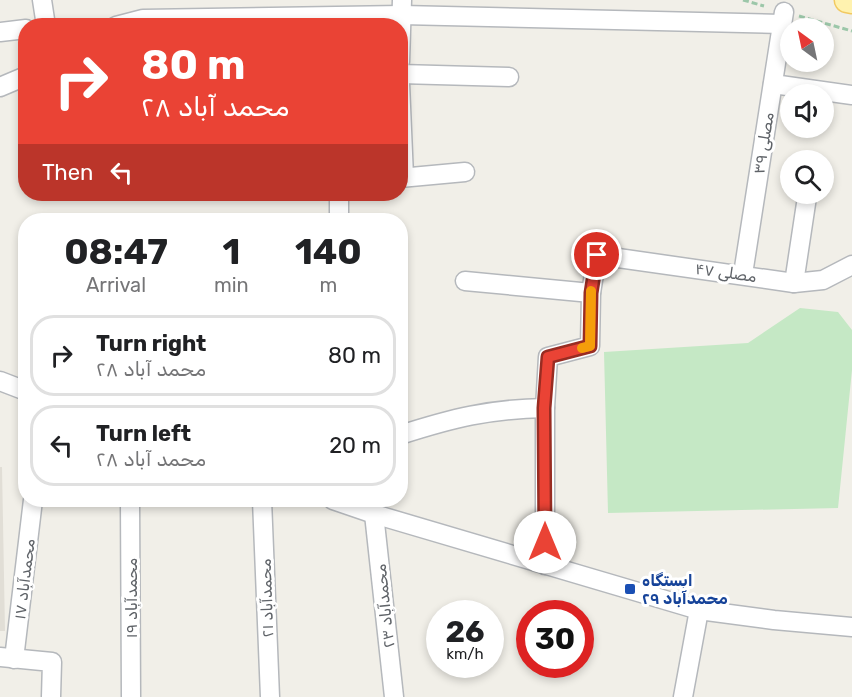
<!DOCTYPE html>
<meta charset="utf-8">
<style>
body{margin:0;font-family:Rubik,Cairo,sans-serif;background:#f6f6f6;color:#202124;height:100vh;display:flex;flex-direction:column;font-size:22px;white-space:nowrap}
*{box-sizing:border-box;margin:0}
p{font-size:20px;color:#757577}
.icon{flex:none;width:33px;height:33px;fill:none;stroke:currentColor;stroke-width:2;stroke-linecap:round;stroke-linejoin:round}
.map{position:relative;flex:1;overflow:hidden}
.panel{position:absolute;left:18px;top:213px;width:390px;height:294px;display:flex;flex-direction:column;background:#fff;border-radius:24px;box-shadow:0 3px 9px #0003}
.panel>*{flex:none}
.top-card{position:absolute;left:18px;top:18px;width:390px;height:183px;border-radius:24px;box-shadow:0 3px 9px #0003;background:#ea4335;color:#fff;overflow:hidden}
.needle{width:39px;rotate:327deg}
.buttons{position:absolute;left:780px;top:18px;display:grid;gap:12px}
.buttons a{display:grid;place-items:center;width:54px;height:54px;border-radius:50%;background:#fff;box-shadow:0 3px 9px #0003;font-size:30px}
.speed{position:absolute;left:426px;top:600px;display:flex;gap:12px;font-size:30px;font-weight:700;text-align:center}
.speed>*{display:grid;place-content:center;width:78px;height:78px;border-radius:50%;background:#fff;box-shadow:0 3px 9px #0003;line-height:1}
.speed small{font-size:15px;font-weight:400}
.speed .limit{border:9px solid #d22;background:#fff;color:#111}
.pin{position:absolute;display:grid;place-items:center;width:51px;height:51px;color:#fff;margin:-26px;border:3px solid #fff;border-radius:50%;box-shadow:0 2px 6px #0007}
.me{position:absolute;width:66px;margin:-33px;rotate:0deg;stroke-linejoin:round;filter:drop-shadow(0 0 4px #0008)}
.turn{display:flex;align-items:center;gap:21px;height:126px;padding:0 24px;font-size:27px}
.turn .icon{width:78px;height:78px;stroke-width:2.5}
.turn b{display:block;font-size:42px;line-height:51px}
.then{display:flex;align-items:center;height:57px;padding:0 24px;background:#0003;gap:12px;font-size:22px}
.eta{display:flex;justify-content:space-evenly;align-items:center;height:102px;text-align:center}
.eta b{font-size:36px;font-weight:700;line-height:42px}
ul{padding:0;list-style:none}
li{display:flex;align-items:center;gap:18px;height:81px;margin:0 12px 9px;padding:0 12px;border:3px solid #e0e0e0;border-radius:24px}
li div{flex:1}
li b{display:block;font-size:22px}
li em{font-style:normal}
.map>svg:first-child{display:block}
.education{fill:#e1ded6}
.green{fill:#c5e8c5}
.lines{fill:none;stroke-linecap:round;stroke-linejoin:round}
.minor-casing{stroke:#b5b8bc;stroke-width:21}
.major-casing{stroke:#f2c960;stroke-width:27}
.path{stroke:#9cc7a9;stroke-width:3;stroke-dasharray:6 3;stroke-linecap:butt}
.minor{stroke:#fff;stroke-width:18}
.major{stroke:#fff2af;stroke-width:24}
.route-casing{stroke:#982c22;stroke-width:15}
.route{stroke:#ea4335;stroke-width:10}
.slow{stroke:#f59e0b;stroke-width:10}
.transit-dot{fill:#1a4fb4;stroke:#fff;stroke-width:2}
.labels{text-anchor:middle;stroke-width:6;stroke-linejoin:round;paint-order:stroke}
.street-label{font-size:16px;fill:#5f6368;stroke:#fff}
.transit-label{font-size:16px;font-weight:bold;fill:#164399;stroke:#fff;text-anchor:start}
</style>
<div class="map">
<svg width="852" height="697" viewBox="0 0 852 697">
<rect width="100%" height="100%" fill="#f1efe8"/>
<path class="education" d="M0,467H2L5,631H0Z"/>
<path class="green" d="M800,308L838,312L852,330V370L838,508L608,513L604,352L748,343Z"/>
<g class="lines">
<g class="minor-casing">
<g id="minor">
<path d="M42,0L46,26"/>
<path d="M116,26L143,19L402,15L782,24"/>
<path d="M0,32L26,29"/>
<path d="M400,62L402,0"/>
<path d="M400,74L509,77"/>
<path d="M400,83L404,177"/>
<path d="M773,84L852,95"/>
<path d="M0,87L26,76"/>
<path d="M400,178L465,172"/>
<path d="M339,220V194"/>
<path d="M743,274L784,12"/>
<path d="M465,281L591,293"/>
<path d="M794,283L807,197"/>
<path d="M0,381L26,391"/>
<path d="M400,435C453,418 489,409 545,408"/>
<path d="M130,500L131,697"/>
<path d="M262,500L270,697"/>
<path d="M333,500L374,514L699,610L774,620L852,627"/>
<path d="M374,514L394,697"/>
<path d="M545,565V408L548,357L590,346L591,293L597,255L794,283L823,280L852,265"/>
<path d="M0,657L52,662L51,697"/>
<path d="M14,659L33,500"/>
<path d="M683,697L699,610"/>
</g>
</g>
<g class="major-casing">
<path id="major" d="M847,0L852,1"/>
</g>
<g class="path">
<path d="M743,0L764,6"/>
<path d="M799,16L852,31"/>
</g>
<use href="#minor" class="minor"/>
<use href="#major" class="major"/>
</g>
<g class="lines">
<g class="route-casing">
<path id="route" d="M545,542L544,408L548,357L590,346L591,293L597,255"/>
</g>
<use href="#route" class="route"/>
<path class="slow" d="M582,348L590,346L591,291"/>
</g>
<rect class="transit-dot" x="624" y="583" width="12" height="12" rx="3"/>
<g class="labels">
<g class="street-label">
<text transform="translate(763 143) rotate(-81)" y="6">مصلی ۳۹</text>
<text transform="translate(726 272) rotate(8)" y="6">مصلی ۴۷</text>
<text transform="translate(24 579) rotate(-83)" y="6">محمدآباد ۱۷</text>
<text transform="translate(131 598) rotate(-90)" y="6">محمدآباد ۱۹</text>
<text transform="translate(266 598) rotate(-92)" y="6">محمدآباد ۲۱</text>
<text transform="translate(384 606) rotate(-96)" y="6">محمدآباد ۲۳</text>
</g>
<g class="transit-label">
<text x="642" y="586">ایستگاه<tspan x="642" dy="18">محمدآباد ۲۹</tspan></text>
</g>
</g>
</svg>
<div class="buttons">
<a><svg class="needle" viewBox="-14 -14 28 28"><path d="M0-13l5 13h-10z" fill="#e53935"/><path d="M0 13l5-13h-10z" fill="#757577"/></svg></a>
<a><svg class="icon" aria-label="sound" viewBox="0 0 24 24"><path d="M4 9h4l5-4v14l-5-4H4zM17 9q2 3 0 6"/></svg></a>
<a><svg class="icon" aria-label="search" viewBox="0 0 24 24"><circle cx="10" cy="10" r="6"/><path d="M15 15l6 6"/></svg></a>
</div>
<div class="speed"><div>26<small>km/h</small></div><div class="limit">30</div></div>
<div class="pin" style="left:597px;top:255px;background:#d93025"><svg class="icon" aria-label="arrive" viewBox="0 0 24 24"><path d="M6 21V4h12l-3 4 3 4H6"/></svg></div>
<svg class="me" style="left:545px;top:542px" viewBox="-20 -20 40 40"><circle r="19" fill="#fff"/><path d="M0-13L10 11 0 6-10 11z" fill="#ea4335"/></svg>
<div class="top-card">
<div class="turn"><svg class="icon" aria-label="right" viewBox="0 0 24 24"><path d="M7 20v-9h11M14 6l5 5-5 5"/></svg><div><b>80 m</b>محمد آباد ۲۸</div></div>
<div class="then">Then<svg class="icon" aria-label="left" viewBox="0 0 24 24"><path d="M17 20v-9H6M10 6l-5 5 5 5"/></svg></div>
</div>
<section class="panel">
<div class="eta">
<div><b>08:47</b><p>Arrival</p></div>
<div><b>1</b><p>min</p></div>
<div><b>140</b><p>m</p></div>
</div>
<ul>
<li><svg class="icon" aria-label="right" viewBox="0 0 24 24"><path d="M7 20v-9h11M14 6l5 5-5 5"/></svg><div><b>Turn right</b><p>محمد آباد ۲۸</p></div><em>80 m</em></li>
<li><svg class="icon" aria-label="left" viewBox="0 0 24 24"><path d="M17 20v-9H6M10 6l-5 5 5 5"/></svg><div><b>Turn left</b><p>محمد آباد ۲۸</p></div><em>20 m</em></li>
</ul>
</section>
</div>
